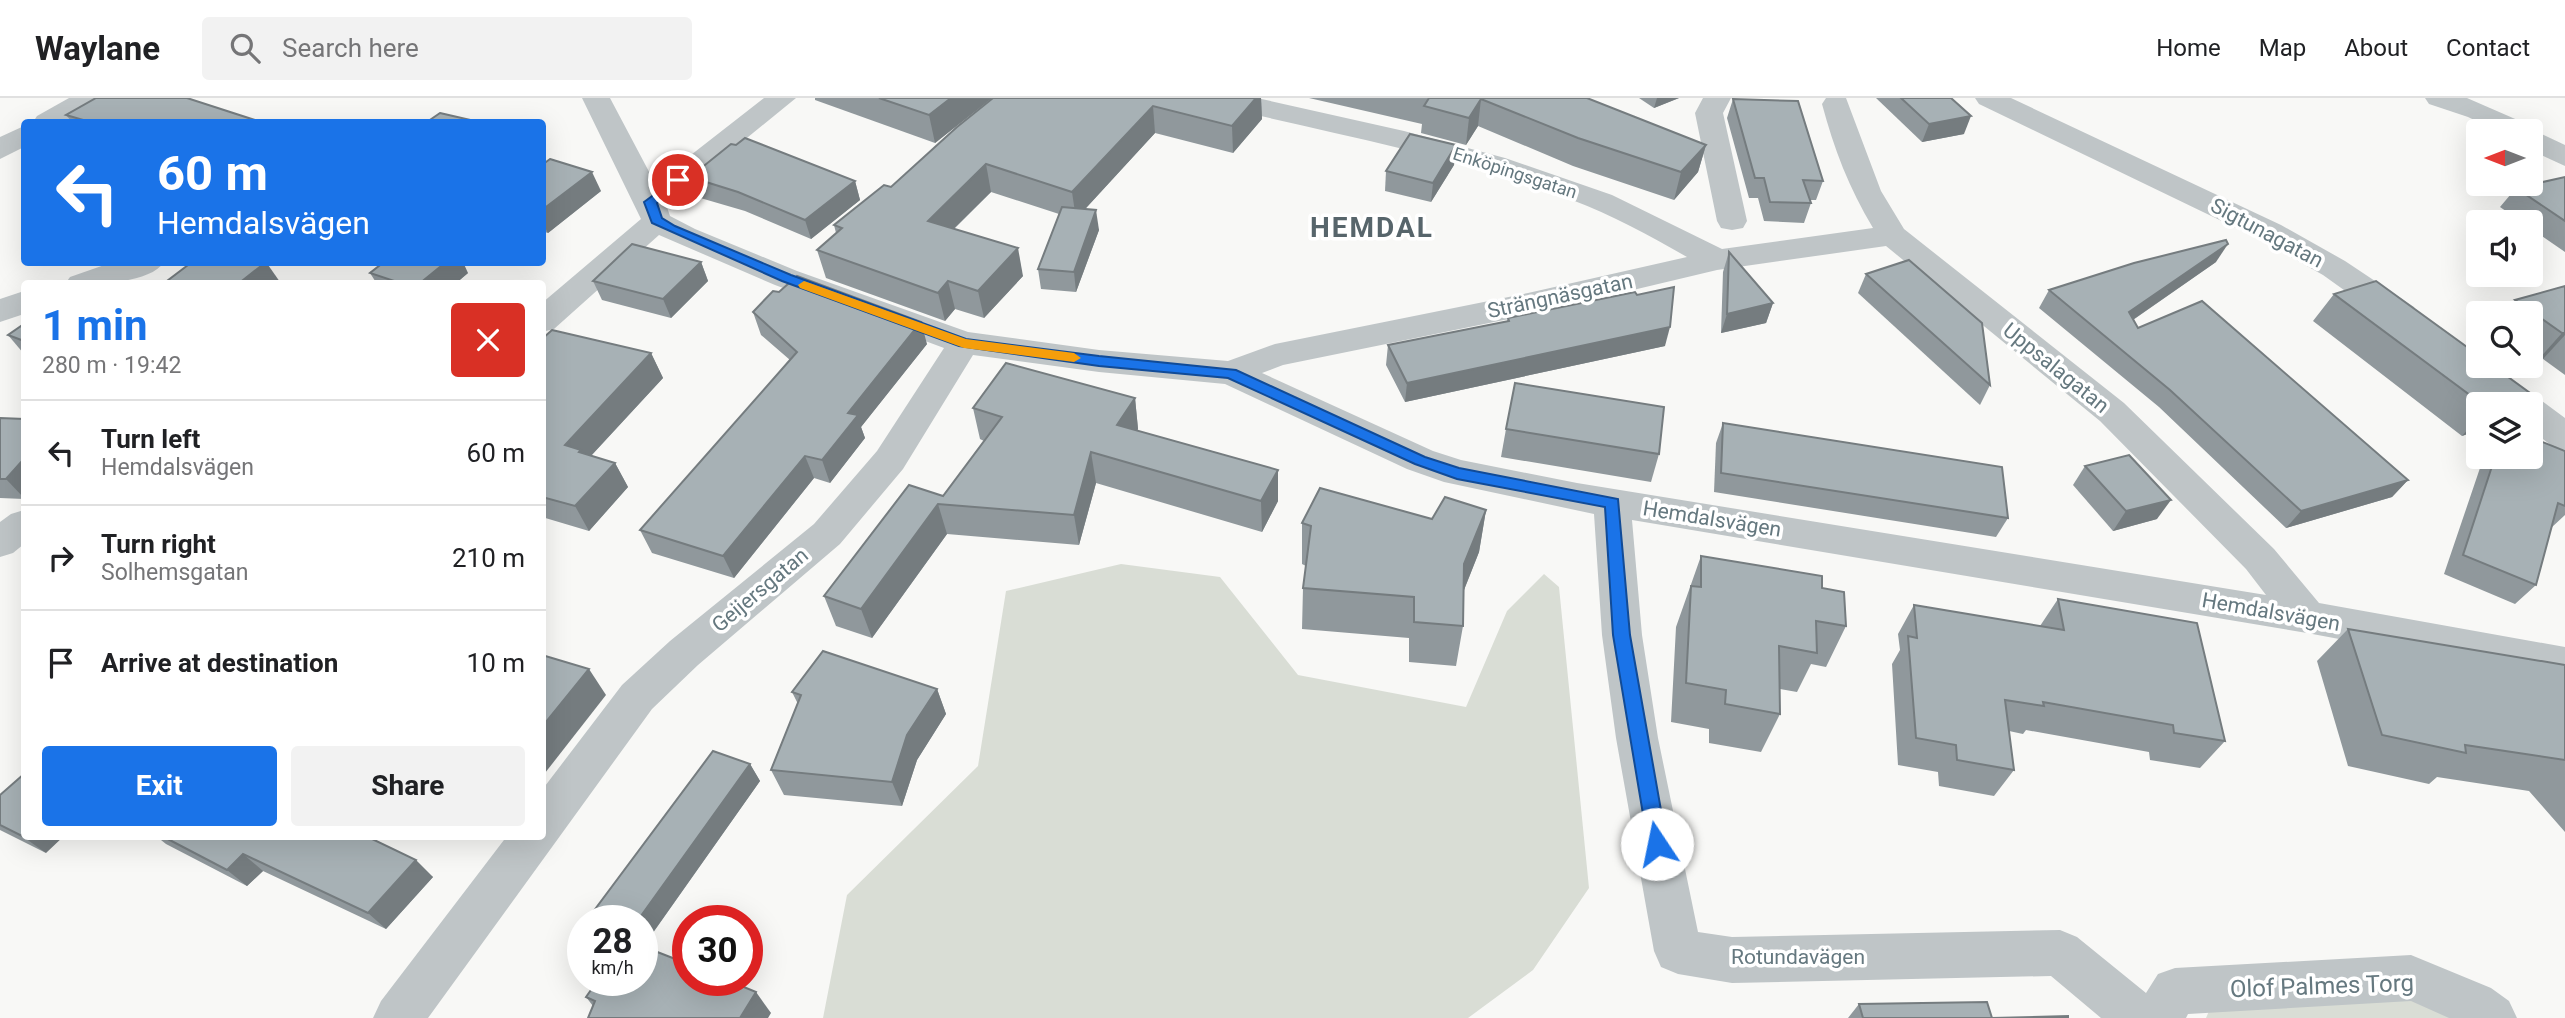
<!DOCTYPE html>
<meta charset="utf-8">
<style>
body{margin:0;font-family:Roboto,sans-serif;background:#f2f2f2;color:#202124;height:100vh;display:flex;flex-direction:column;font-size:26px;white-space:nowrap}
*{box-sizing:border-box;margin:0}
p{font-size:23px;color:#757577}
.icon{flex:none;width:38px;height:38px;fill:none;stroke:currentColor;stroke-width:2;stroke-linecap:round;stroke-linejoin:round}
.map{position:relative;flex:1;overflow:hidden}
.drawer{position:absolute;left:21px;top:182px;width:525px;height:560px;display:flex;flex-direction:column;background:#fff;border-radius:7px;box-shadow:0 7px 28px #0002}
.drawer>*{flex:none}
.banner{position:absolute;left:21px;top:21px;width:525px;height:147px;border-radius:7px;box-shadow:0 7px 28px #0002;background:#1a73e8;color:#fff;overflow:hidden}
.needle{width:46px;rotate:270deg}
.tools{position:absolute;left:2466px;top:21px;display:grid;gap:14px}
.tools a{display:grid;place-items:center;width:77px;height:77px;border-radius:7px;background:#fff;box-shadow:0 7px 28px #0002;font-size:35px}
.speed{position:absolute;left:567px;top:807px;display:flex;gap:14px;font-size:35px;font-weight:700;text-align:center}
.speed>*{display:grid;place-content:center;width:91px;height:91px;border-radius:50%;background:#fff;box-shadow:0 7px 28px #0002;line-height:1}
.speed small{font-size:18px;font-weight:400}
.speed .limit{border:10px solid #d22;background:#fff;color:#111}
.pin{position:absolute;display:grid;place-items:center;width:60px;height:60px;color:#fff;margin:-30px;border:4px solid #fff;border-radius:50%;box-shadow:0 2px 7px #0007}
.me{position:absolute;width:77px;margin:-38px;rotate:349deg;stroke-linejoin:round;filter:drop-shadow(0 0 5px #0008)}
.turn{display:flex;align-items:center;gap:24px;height:147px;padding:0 21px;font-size:32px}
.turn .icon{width:91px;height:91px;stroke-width:2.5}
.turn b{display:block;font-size:49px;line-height:60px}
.round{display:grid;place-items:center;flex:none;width:74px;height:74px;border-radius:7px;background:#f2f2f2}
.summary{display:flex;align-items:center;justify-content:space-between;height:119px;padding:0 21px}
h1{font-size:42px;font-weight:700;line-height:52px;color:#1a73e8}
.action{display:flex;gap:14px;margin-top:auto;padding:14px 21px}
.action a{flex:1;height:80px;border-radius:7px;background:#1a73e8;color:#fff;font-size:28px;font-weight:700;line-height:80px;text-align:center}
.action a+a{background:#f2f2f2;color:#202124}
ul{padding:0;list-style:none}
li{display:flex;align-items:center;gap:21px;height:105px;padding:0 21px;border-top:2px solid #e0e0e0}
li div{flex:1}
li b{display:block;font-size:26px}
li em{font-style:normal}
header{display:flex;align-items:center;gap:42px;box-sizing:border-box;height:98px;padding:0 35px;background:#fff;border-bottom:2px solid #e0e0e0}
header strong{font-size:33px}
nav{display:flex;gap:38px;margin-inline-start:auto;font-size:24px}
.search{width:490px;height:63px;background:#f2f2f2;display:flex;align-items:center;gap:18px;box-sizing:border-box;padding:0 24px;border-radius:7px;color:#757577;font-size:26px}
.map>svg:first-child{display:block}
.green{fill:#d9ddd5}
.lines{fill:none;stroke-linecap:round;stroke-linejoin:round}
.minor{fill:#bfc5c7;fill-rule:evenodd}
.wall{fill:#90989c}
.shaded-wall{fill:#757c7f}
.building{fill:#a7b1b5;stroke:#757c7f;stroke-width:2}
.route{fill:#1a73e8;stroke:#114b97;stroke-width:2}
.slow{fill:#f59e0b}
.labels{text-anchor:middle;stroke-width:7;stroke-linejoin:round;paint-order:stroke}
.far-street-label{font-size:18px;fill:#65787f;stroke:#fff}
.street-label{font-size:21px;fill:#65787f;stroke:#fff}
.near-street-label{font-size:24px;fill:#65787f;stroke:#fff}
.district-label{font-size:28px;font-weight:bold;letter-spacing:2px;fill:#57656b;stroke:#fff}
</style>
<header>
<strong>Waylane</strong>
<div class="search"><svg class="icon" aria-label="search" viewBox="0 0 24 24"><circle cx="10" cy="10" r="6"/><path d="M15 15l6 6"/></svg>Search here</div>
<nav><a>Home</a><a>Map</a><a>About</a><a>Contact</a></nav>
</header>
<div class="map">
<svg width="2565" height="920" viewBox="0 0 2565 920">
<rect width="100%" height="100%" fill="#f8f8f6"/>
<g class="green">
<path d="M1121,466L1220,479L1298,577L1466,609L1507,513L1544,476L1559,489L1589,790L1533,872L1468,920H823L847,797L978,668L1006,493Z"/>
<path d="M2414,902L2456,920H2206L2209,913Z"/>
</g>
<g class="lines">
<g class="minor">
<path d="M69,0H103C87,22 57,26 33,24L37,18Z"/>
<path d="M582,0H610L655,85L764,0H796L666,106L670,118L695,131L797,173L968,234L1099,252L1228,263L1275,246L1528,195L1687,159C1650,138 1612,117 1572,102C1455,57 1332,36 1210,6L1206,0H1257L1404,33L1505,60L1612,97L1722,151L1873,130C1849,90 1834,51 1822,6L1826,0H1846L1881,93L1904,131L2124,305L2274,451L2319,505L2565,549V583L2307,535L1632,422L1642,537L1658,640L1698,834L1732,839L2060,832L2077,839L2146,895L2158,876L2175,870L2411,857L2491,890L2509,903L2517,920H2449L2411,903L2188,916L2186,920H2101L2051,878L1732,885L1678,876L1661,869L1654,853L1616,640L1602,537L1594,416L1444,384L1407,371L1225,286L1099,274L973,257L903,371L840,446L698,567L652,611L428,920H373L381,903L507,738H542V692L622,587L670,543L814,426L877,353L944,250L775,187L659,137L554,231L542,234V205L641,121ZM1886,148L2100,323L2246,471L2266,497L1577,385L1461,362L1433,353L1262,275L1283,267L1528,217L1717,172Z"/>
<path d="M1703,0H1731L1723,15L1747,123L1743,130L1732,132L1721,130L1717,123L1695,15Z"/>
<path d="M1975,0H2011L2281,127L2345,163L2414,209L2418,217L2414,225L2402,228L2390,225L2323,177L2259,141L1979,6Z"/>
<path d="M2425,0H2467L2529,27L2533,32L2565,47V68L2530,52V33H2497L2468,19L2429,6Z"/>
<path d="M24,28V49L0,61V39Z"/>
<path d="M113,164H164C149,187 90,186 65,186L70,179Z"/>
<path d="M24,193V216L0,224V201Z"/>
<path d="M2530,300L2542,303L2565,320V352L2552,348L2530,331V306H2516Z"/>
<path d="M24,412V446L13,455L0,459V424L11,416Z"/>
</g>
</g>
<g class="wall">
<path d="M815,0H992L935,45L815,2Z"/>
<path d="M993,0H1261L1262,21L1233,55L1155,35L1085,111L1099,132L1076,194L1041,191L1038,171L1059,116L991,94L954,131L1023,178L984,220L955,211L945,223L826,180L817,152L836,135L834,127L891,89Z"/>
<path d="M1309,0H1587L1706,47L1698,74L1674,102L1573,68L1478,28L1466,47L1421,35L1422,26Z"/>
<path d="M1639,0H1679L1654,10Z"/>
<path d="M1876,0H1951L1964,36L1922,44Z"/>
<path d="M1733,1L1823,83L1816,102H1810L1811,105L1804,125L1764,123L1758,100H1749L1727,20Z"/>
<path d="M66,17L261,24H72Z"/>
<path d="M1456,47L1454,67L1431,104L1385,93L1386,73Z"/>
<path d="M542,67L601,93L548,135L542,133Z"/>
<path d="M690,79L855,83L860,102L811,141L745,113L697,99Z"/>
<path d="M2565,79V154L2530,130V124H2522L2500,109L2516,90Z"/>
<path d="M1729,154L1773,205L1766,225L1721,235L1723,174Z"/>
<path d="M701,164L708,183L671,220L602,202L593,183Z"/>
<path d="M2216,164L2133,222L2138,230L2408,382L2392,399L2286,430L2159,309L2039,210L2049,192Z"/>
<path d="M370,175H468L455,186H377Z"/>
<path d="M1866,176L1990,287L1980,307L1858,195Z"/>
<path d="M2565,188V277L2543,261L2537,263L2530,259V215H2504L2515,202Z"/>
<path d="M2334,196L2520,306H2478V332L2462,338L2313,223Z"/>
<path d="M753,214L927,246L861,329L865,340L830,385L814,380L734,480L652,455L640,432L790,262L761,237Z"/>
<path d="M1508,220L1665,248L1405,304L1386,267L1388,247L1507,223Z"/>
<path d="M24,226V256L8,237Z"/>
<path d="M542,241L651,255L663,280L591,358L615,365L628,389L589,433L542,419Z"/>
<path d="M1135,300L1138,331L1137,333L1278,372V403L1262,434L1096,385L1079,447L947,436L872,540L836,528L824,498L943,398L984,343L980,341L973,310Z"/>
<path d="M0,320L24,321V401L0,400Z"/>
<path d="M1723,325L2008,420L1996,439L1714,394L1716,345Z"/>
<path d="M1506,331L1659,356L1651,384L1501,359Z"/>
<path d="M2565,353V417L2551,430L2536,487L2515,506L2444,476L2480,370L2490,359H2530Z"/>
<path d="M2085,368L2157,421L2113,433L2073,387Z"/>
<path d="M1486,412L1479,454L1464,492L1463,528L1456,568L1409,564V540L1302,531L1303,490L1306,468L1302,466V425L1432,421Z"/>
<path d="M1701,458L1822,490L1846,528L1826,569L1811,566L1797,594L1780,591V616L1761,654L1709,645V631L1671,624L1676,529Z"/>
<path d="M2058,501L2225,643L2200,670L2150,662L2149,654L2026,632L2023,636L2009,633L2014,672L1994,698L1939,688L1938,674L1898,667L1892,566L1900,552L1898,536L1914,507L2040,528Z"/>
<path d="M2348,531L2565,567V734L2529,693L2437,679L2429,686L2348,668L2317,563Z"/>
<path d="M937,591L946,616L917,662L902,708L784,697L771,672L798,606L792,594Z"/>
<path d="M750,666L760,683L643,849L771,915L593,908L586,899L642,822Z"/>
<path d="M0,697L46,755L0,732Z"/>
<path d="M156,738H366L433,779L386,831L263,773L247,788L166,746Z"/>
<path d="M1859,906L1992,920H2068H1848Z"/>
</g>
<g class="shaded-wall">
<path d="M951,0H992L935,45L929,17Z"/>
<path d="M1256,0H1261L1262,21L1233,55L1232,28Z"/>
<path d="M1657,0H1679L1654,10Z"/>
<path d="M1481,1L1478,28L1466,47L1469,20Z"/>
<path d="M1153,8L1155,35L1076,121L1072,94Z"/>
<path d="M1971,18L1964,36L1922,44L1929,26Z"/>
<path d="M1456,47L1454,67L1431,104L1433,85Z"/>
<path d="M1706,47L1698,74L1674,102L1681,74Z"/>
<path d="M986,66L991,94L934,150L928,123Z"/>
<path d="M592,74L601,93L548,135L542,124V112Z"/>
<path d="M855,83L860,102L811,141L805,122Z"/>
<path d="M1096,112L1099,132L1076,194L1074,174Z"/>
<path d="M2228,146L2216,164L2118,232L2129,214Z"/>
<path d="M1018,150L1023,178L984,220L978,193Z"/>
<path d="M266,164L280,184L278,186H238Z"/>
<path d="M446,164H463L468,175L455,186H419Z"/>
<path d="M701,164L708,183L671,220L663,201Z"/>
<path d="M948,183L955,211L945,223L938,195Z"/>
<path d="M1773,205L1766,225L1721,235L1727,216Z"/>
<path d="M921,224L927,246L861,329L865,340L830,385L822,362L848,315Z"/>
<path d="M1670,229L1665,248L1405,304L1407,285Z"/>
<path d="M2562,235H2565V237L2543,261L2537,263Z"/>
<path d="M651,255L663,280L587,362L565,347Z"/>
<path d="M2530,295L2520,306H2498Z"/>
<path d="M1135,300L1138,331L1121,359L1117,327Z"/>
<path d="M2478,320V332L2462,338Z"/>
<path d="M1091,354L1096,385L1079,447L1074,417Z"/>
<path d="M805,358L814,380L734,480L723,458Z"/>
<path d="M21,364L24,368V400L6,381Z"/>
<path d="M615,365L628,389L589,433L575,408Z"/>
<path d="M1278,372V403L1262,434L1261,403Z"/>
<path d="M2408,382L2392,399L2286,430L2301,413Z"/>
<path d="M2171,402L2157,421L2113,433L2126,413Z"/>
<path d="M938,406L947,436L872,540L861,511Z"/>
<path d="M1486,412L1479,454L1458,507L1464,466Z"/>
<path d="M589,571L606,597L545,675L542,672V629Z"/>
<path d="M937,591L946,616L917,662L902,708L892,684L907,637Z"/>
<path d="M750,666L760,683L642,850V822H638Z"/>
<path d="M24,736V738H64L46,755L22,738Z"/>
<path d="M243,756L263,773L247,788L227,772Z"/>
<path d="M416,762L433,779L386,831L368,815Z"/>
<path d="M756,894L771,915L768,920H740Z"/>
</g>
<g class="building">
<path d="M96,0H187L261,24H127L122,23L119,24H90L66,17Z"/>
<path d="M879,0H951L929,17Z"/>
<path d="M993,0H1256L1232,28L1153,8L1072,94L986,66L928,123L1018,150L978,193L948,183L938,195L817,152L842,130L834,127L884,87L891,89L957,29Z"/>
<path d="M1429,0H1587L1706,47L1681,74L1578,40L1481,1L1469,20L1424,8Z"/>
<path d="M1901,0H1951L1971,18L1929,26Z"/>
<path d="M1733,1L1798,3L1823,83L1803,82L1811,105L1770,104L1764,80H1755Z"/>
<path d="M440,15L479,24H427Z"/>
<path d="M1410,36L1456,47L1433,85L1386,73Z"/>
<path d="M745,40L855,83L805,122L738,94L690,79L731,46L736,47Z"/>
<path d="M550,61L592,74L542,112V67Z"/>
<path d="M2565,79V123L2516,90Z"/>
<path d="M1062,109L1096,112L1074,174L1038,171Z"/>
<path d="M2226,142L2228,146L2129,214L2138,230L2202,203L2408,382L2301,413L2170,292L2049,192L2134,165Z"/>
<path d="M632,146L701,164L663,201L593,183Z"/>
<path d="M1729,154L1773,205L1727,216Z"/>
<path d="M1909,162L1982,225L1990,287L1866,176Z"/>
<path d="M192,164H266L238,186H163Z"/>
<path d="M384,164H446L419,186H403L370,175Z"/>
<path d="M797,178L921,224L848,315L858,317L822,362L805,358L723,458L640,432L797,254L753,214L773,193L779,194Z"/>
<path d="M2376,183L2478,257V268H2493L2530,295L2498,306H2482L2334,196Z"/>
<path d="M2565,188V235H2562L2515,202Z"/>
<path d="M1674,189L1670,229L1407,285L1388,247L1509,223L1508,220L1635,194L1637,197Z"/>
<path d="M24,226V243L8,237Z"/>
<path d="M552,232L651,255L565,347L581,352L579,354L615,365L575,408L542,399V241Z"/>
<path d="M1006,265L1135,300L1117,327L1278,372L1261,403L1091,354L1074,417L938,406L861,511L824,498L909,387L943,398L1002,319L973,310Z"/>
<path d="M1515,285L1664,309L1659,356L1506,331Z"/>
<path d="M0,320L24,321V363L21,364L6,381H0Z"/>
<path d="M1723,325L2002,369L2008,420L1721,375Z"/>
<path d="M2535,341L2565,353V408L2558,405L2536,487L2463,457L2495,359H2530V342Z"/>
<path d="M2129,357L2171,402L2126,413L2085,368Z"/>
<path d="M1320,390L1432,421L1445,399L1486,412L1464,466L1463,528L1414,524V499L1303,490L1311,428L1302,425Z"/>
<path d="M1701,458L1822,478V490L1844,494L1846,528L1816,523L1817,555L1779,548L1780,616L1725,606L1726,592L1686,585L1691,488L1701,489Z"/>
<path d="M2058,501L2197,525L2225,643L2174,635L2173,627L2043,604L2044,608L2005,602L2014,672L1957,662L1956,647L1916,640L1908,538L1917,540L1914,507L2064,532Z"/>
<path d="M2348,531L2565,567V662L2465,647L2466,655L2382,637Z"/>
<path d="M823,553L937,591L907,637L892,684L771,672L801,597L792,594Z"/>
<path d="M542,557L589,571L542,629Z"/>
<path d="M713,653L750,666L638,822H587Z"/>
<path d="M24,676V736L22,738L0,727V697Z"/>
<path d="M162,738H366L416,762L368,815L243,756L227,772Z"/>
<path d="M642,848L688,866V882H727L756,894L740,920H588L595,903L586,899L598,882H642Z"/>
<path d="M1987,904L1992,920L2068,918V920H1863L1859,906Z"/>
</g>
<path class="route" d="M678,79L684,82L683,85L657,105L662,120L675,128L791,177L966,241L1099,258L1236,272L1425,359L1459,370L1618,401L1630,537L1667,746L1664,752L1657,755L1651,752L1648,746L1613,537L1605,409L1457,381L1415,366L1228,280L1099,268L959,248L782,183L652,125L644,104Z"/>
<path class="slow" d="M804,183L966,241L1074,255L1081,260L1074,264L964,250L800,190L798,187Z"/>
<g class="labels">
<g class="far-street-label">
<text transform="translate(1515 75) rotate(18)" y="6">Enköpingsgatan</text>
</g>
<g class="street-label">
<text transform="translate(2267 135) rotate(28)" y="7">Sigtunagatan</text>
<text transform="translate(1560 198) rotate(-12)" y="7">Strängnäsgatan</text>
<text transform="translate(2056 270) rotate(39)" y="7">Uppsalagatan</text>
<text transform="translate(1712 421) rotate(9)" y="7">Hemdalsvägen</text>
<text transform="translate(760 492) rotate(-40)" y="7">Geijersgatan</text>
<text transform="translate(2271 514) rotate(10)" y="7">Hemdalsvägen</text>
<text x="1798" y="866">Rotundavägen</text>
</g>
<g class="near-street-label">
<text transform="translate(2322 888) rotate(-2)" y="8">Olof Palmes Torg</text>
</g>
<g class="district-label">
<text x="1372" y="139">HEMDAL</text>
</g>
</g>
</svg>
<div class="tools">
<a><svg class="needle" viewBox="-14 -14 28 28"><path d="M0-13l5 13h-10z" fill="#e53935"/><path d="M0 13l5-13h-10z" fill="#757577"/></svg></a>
<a><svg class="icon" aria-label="sound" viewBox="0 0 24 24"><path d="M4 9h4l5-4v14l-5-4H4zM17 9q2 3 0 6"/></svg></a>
<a><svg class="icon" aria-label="search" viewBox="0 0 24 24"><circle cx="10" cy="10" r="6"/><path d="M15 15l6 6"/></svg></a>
<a><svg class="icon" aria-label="layers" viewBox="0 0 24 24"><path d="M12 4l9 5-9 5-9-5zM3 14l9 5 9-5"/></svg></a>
</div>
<div class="speed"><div>28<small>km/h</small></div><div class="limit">30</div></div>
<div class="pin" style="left:678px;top:82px;background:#d93025"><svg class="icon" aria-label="arrive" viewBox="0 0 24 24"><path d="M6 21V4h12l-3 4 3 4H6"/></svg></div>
<svg class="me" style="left:1657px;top:746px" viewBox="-20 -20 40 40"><circle r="19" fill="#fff"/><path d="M0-13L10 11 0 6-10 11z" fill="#1a73e8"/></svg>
<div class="banner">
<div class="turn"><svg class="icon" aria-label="left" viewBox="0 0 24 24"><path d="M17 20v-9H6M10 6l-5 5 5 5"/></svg><div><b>60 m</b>Hemdalsvägen</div></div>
</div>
<section class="drawer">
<div class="summary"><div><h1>1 min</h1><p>280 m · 19:42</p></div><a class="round" style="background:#d93025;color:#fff"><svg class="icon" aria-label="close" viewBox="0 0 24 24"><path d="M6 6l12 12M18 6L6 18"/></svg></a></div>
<ul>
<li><svg class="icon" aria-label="left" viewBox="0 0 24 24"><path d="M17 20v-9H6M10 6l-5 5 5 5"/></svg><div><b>Turn left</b><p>Hemdalsvägen</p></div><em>60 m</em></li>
<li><svg class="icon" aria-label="right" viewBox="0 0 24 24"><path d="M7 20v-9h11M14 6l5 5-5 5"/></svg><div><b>Turn right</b><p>Solhemsgatan</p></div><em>210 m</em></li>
<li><svg class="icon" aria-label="arrive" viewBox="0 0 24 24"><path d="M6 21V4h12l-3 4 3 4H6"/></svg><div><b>Arrive at destination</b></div><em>10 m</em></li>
</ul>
<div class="action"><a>Exit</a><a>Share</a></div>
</section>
</div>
